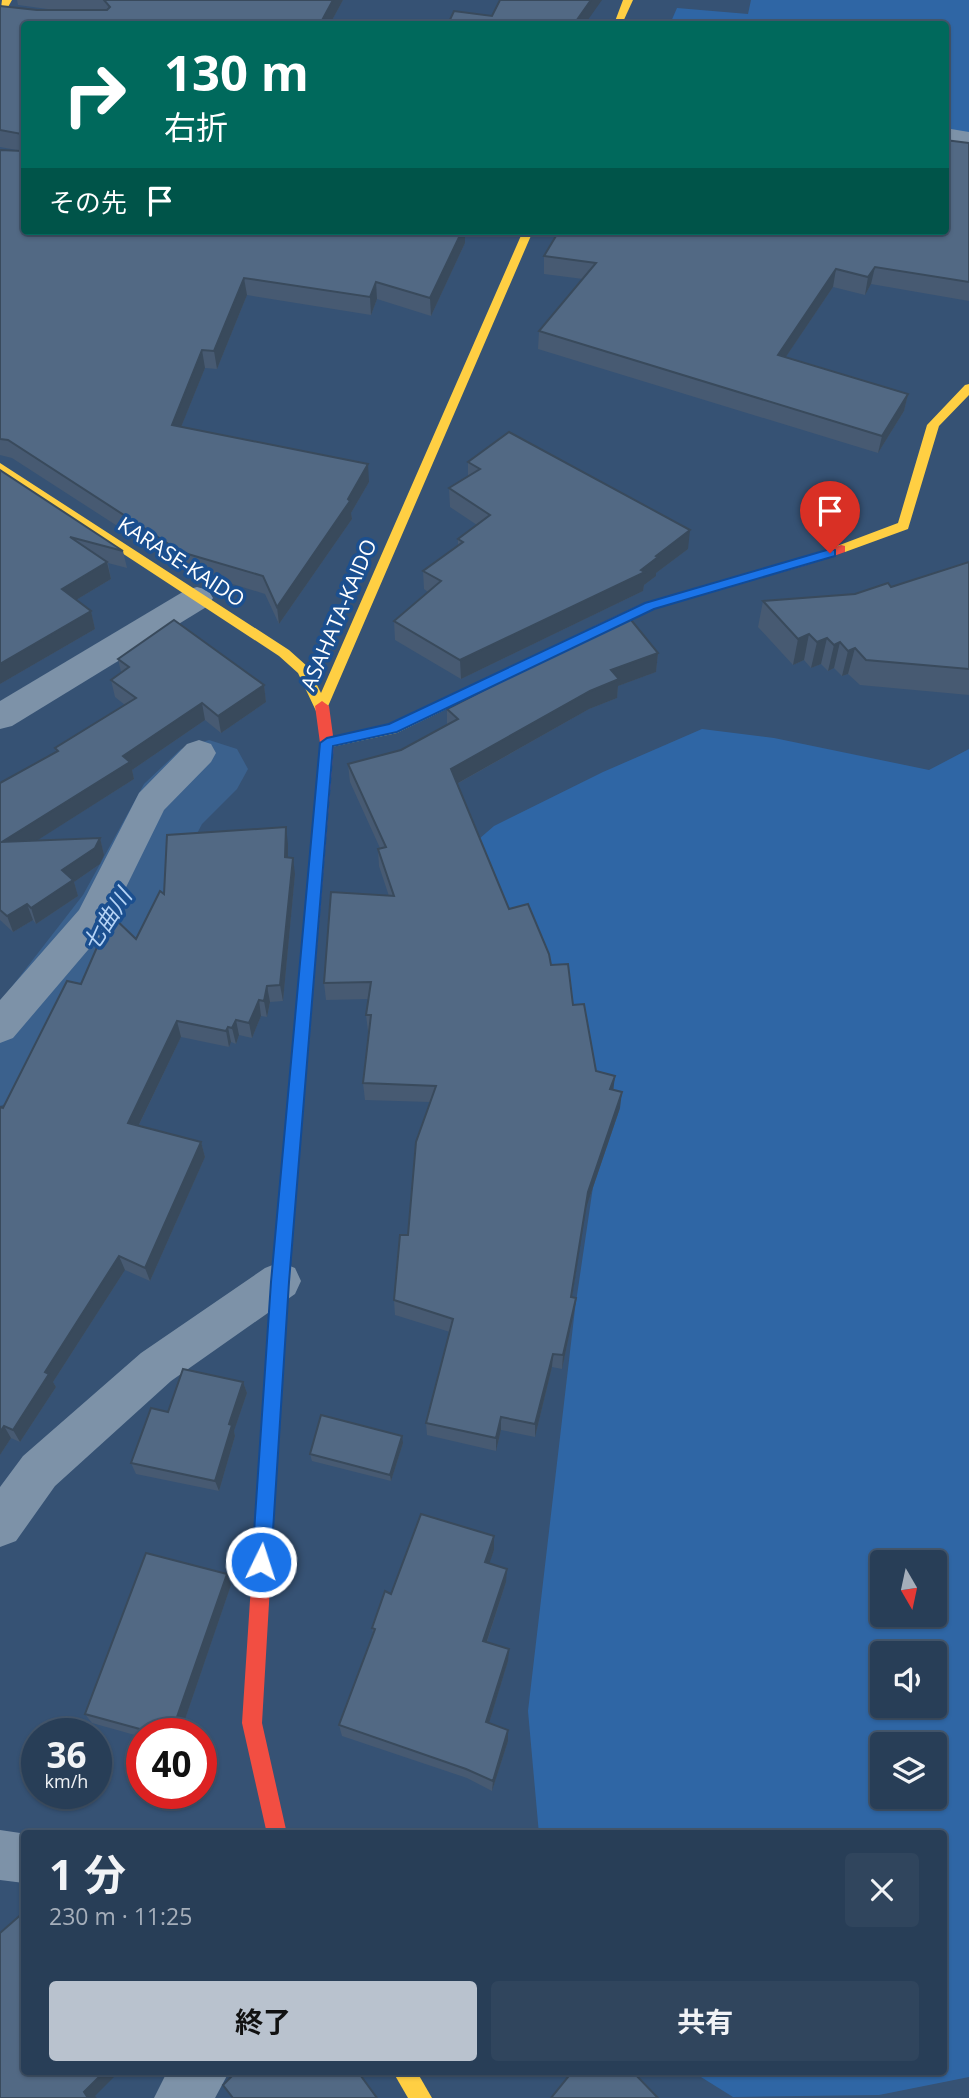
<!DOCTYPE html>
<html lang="ja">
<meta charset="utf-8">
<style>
body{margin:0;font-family:"Open Sans","Noto Sans JP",sans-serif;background:#30455d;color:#f1f3f6;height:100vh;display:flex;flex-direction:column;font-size:26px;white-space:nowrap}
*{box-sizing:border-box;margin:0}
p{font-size:23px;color:#a5aeba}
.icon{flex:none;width:38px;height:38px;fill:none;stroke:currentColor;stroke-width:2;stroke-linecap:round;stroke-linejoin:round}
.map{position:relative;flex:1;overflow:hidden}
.drawer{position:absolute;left:21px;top:1830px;width:926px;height:245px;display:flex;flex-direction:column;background:#283e57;border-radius:7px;box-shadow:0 2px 5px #0004,0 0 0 2px #44576d}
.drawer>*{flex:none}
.guide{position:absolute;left:21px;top:21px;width:928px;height:214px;border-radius:7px;box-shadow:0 2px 5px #0004,0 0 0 2px #44576d;background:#00695c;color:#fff;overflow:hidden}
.needle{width:46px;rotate:171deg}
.fabs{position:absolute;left:870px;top:1550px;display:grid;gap:14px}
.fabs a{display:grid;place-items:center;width:77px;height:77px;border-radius:7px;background:#283e57;box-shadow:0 2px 5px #0004,0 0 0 2px #44576d;font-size:35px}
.speed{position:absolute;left:21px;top:1718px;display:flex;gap:14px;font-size:35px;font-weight:700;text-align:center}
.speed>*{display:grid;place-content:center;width:91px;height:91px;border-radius:50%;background:#283e57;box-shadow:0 2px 5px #0004,0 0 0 2px #44576d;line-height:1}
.speed small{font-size:18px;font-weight:400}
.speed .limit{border:10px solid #d22;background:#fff;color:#111}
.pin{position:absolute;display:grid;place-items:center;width:60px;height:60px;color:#fff;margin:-72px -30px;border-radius:50% 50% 50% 0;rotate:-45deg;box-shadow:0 0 7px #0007}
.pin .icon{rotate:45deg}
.me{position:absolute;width:77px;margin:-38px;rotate:4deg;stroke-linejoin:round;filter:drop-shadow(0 0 5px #0008)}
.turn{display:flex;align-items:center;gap:24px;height:147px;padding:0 28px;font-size:32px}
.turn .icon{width:91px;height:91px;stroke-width:2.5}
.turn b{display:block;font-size:49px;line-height:60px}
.then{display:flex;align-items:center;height:66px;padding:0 28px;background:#0003;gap:14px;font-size:26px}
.round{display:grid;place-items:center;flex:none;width:74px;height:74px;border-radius:7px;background:#30455d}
.overview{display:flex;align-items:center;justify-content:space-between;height:119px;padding:0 28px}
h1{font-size:42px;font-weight:700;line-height:52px}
.button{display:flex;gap:14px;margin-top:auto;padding:14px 28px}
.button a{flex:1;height:80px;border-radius:7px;background:#b9c2ce;color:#111;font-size:28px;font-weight:700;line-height:80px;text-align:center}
.button a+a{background:#30455d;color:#f1f3f6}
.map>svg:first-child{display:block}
.green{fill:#2f66a5;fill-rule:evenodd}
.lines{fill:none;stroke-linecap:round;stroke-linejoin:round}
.river{fill:#3b618d;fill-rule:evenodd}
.street{fill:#7d92a8;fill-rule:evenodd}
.slow{fill:#ffcf43;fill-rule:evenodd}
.jam{fill:#f24e42;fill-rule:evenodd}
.wall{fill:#475a72}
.shaded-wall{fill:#394a5c}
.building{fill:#526984;stroke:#394a5c;stroke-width:2}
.route{fill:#1a73e8;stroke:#114b97;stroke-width:2}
.labels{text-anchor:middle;stroke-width:7;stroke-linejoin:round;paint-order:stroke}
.street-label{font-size:21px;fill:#fff;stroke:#1b4f8f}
.water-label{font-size:23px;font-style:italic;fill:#b5d3f5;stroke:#1b4f8f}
</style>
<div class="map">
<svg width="969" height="2098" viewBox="0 0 969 2098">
<rect width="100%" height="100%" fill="#365274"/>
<g class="green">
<path d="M751,0H969V171L945,169V24H670L677,8L748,14Z"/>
<path d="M702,729L774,738L929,770L969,749V2077L879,2095L733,2097L693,2072H943V1834H539L528,1711L575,1309L594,1180L442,871L494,826L603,772ZM882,1563H934V1615H882ZM882,1654H934V1706H882ZM882,1745H934V1797H882Z"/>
</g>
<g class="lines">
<path class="river" d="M209,740L237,749L248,769L237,789L202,824L141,941L31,1095L0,1106V1002L83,895L144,784L181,749Z"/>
<g class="street">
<path d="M945,128L969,132V146L945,142Z"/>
<path d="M197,587L208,590L213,598L208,606L12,726L0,729V701L186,590Z"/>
<path d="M199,740L211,744L216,753L211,762L164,810L105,930L13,1038L0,1043V1000L79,910L139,793L187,744Z"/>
<path d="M280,1262L295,1268L301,1281L295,1294L171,1381L55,1486L16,1541L0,1547V1487L23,1456L141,1353L265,1268Z"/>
<path d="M0,1830L27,1834H24V1883L0,1880Z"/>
<path d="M167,2072H229L215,2098H154Z"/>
</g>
<g class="slow">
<path d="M2,0H12L3,16L0,17Z"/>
<path d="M623,0H633L622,24H614Z"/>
<path d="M523,231H533L326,711H316L298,673L279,656L0,473V463L289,650L308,667L321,693Z"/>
<path d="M969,384V395L939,426L908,529L845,552H837V546L898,523L927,425L965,385Z"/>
<path d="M600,624L607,629L605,632L397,733L327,748L320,743L327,738L389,725Z"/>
<path d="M304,999L309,1001L312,1005L289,1281L279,1432L276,1438L270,1441L264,1438L261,1432L271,1281L296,1005L299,1001Z"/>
<path d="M393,2072H417L432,2098H408Z"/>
</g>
<g class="jam">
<path d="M841,545L845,546V552C783,575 717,587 654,609C639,614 610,636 595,632L593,629L595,626L644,603L801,559Z"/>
<path d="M322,701L329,706L334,743L312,1005L309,1009H299L296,1005L320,743L315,706Z"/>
<path d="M270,1423L276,1426L279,1432L262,1723L287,1834H267L242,1723L261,1432L264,1426Z"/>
</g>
</g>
<g class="wall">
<path d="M17,0H343L330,24H24V231H205V234L465,243L431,316L377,299L371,315L247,295L217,369L205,368L181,427L369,482L351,513L352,519L279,624L265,594L184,569L12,458L0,455V150L22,151L0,147V6L37,10H55L18,5Z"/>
<path d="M969,143V301L871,284L865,295L833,287L785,358L908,394L904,411L878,453L538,349L539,331L583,279L544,274V256Z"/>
<path d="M468,462L688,549L656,573V576L644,585L643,591L461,679L395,640L394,621L428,592L424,589L423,571L458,545V539L477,525L450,507L449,488L468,476Z"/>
<path d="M0,470L123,551L127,568L108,563L111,579L76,600L91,611L95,629L0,684Z"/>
<path d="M969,562V695L860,685L848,674L842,676L834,668L828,671L821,664L811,668L804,660L793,665L758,627L763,601L855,594L891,587Z"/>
<path d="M658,653L656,672L618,686L617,698L589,709L457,784L509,909L551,965L573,1005L596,1071L615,1076L613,1090L620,1108L586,1208L572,1297L576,1298L574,1312L562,1369L552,1367L535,1437L501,1430L496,1451L427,1435L426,1423L450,1332L395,1315L394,1300L408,1235L430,1102L365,1100L363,1083L369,1031H368L366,1015L369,999L326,1000L324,983L389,896L379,866L378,849L380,848L350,782L348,764L401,750L447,725V709L493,685V679Z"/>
<path d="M118,659L264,685L266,702L221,733L205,720L132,770L134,779L36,841L100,838L104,855L100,864L74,882L78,896L36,924L33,920L13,932L0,920V783L56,752L55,748L125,705L115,697L111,680L121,672Z"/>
<path d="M288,844V858L295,874L283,1001L270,1002L267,1017L261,1016L252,1038L239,1035L236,1044L231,1042L229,1047L181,1037L139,1125L201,1142L205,1157L150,1281L125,1270L53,1382L56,1387L20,1442L11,1438L0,1455V1109L3,1108L81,984L136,939L164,894Z"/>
<path d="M243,1382L247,1393L234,1431L235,1436L219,1491L136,1474L131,1463L168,1412Z"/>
<path d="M403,1443L391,1481L312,1461L310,1454Z"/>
<path d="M494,1536V1550L489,1563L506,1582L487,1642L508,1661L489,1723L508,1730V1741L492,1791L467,1778L342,1736L339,1725L373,1633L372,1628L391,1594Z"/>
<path d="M231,1585L180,1734H142V1737L92,1723L85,1714Z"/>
</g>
<g class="shaded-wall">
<path d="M333,0H343L330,24H320Z"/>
<path d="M591,0H602L585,24H574Z"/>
<path d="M462,231H465V243L431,316L430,298Z"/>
<path d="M875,267L871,284L865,295L868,277Z"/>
<path d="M836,269L833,287L775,373L778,355Z"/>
<path d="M244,278L247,295L217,369L214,351Z"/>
<path d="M376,282L377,299L371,315L370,297Z"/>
<path d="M202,350L205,368L175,442L172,425Z"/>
<path d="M908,394L904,411L878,453L882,436Z"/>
<path d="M368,464L369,482L351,513L352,519L279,624L277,607L348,499Z"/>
<path d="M690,530L688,549L656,573V576L644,585L643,591L461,679L460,660L641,570L656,556Z"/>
<path d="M107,562L111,579L66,606L62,589Z"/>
<path d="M91,611L95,629L0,684V664Z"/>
<path d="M809,634L804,660L793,665L798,639Z"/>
<path d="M827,638L821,664L811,668L817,642Z"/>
<path d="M840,642L834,668L828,671L834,645Z"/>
<path d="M855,648L848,674L842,676L848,651Z"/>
<path d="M658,653L656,672L618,686L617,698L589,709L451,787V769L611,670Z"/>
<path d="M264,685L266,702L221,733L218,716Z"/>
<path d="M202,703L205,720L132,770L134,779L8,859L2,842L123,756Z"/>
<path d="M286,827L288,844V874L285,857Z"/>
<path d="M100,838L104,855L100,864L74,882L78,896L36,924L31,908L62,870Z"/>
<path d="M293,858L295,874L283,1001L280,985Z"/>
<path d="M27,904L33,920L13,932L7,916Z"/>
<path d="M267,986L270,1002L267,1017L264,1001Z"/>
<path d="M259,1000L261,1016L252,1038L249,1023Z"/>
<path d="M236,1020L239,1035L236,1044L232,1028Z"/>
<path d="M177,1021L181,1037L133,1137L128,1123Z"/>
<path d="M228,1027L231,1042L229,1047L226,1031Z"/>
<path d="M615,1076L613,1092L610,1089Z"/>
<path d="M622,1092L620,1108L586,1208L570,1311L588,1192Z"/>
<path d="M201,1142L205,1157L150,1281L145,1268Z"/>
<path d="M119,1256L125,1270L53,1382L56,1387L20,1442L13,1430L45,1372Z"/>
<path d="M576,1298L574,1312L562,1369L563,1355Z"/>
<path d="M553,1354L552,1367L535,1437V1424Z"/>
<path d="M243,1382L247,1393L234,1431L235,1436L219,1491L215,1481L229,1424Z"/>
<path d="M501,1417V1430L496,1451V1438Z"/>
<path d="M4,1426L11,1438L0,1455V1432Z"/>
<path d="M402,1436L403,1443L391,1481L390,1475Z"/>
<path d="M494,1536V1550L485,1576V1562Z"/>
<path d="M507,1569L506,1582L483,1653V1641Z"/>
<path d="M227,1574L231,1585L180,1734H171Z"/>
<path d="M509,1649L508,1661L486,1733V1722Z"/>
<path d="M508,1730V1741L492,1791L493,1781Z"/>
<path d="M104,2072H119L95,2096L97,2098H88L84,2092Z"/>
</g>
<g class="building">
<path d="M104,0H333L320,24H24V231H202V234H276L278,231H462L430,298L376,282L370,297L244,278L214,351L202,350L172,425L368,464L348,499L350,501L277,607L263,576L181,552L8,440L0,439V150L22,151V134L0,130V6L37,10H107L110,7Z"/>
<path d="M500,0H591L574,24H448L454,11L492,16Z"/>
<path d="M945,140L969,143V282L875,267L868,277L836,269L778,355L908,394L882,436L539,331L596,263L544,256L559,231H945Z"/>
<path d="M509,432L690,530L656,556L658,557L641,570L645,572L460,660L394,621L441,581L423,571L463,542L458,539L490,515L449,488L480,469L468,462Z"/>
<path d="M0,470L123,551L70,537L107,562L62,589L91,611L0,664Z"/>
<path d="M969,562V669L866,660L855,648L848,651L840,642L834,645L827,638L817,642L809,634L798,639L763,601L855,594L888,583L891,587Z"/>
<path d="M627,615L658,653L611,670L619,679L590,691L451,769L509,909L528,904L549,954L551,965L568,964L573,1005L584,1004L596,1071L615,1076L610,1089L622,1092L588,1192L571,1297L576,1298L563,1355L553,1354L535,1424L501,1417L496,1438L426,1423L453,1319L394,1300L400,1235H408L416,1142L436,1086L363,1083L371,1015H366L371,982L324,983L331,892L394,896L378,849L386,847L348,764L401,750L458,719L447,709L498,683L493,679Z"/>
<path d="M174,620L264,685L218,716L202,703L123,756L130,762L2,842L100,838L95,848L62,870L73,880L31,908L27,904L7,916L0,910V783L58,751L55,748L136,698L111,680L129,667L118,659Z"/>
<path d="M286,827L285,857L293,858L280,985L267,986L264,1001L259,1000L249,1023L236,1020L232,1028L228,1027L226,1031L177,1021L128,1123L201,1142L145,1268L119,1256L45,1372L49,1374L13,1430L4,1426L0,1432V1109L1,1107L3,1108L67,981L81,984L111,915L136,939L160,891L164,894L167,835Z"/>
<path d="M183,1369L243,1382L229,1424L232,1425L215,1481L131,1463L151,1408L168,1412Z"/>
<path d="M321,1415L402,1436L390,1475L310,1454Z"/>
<path d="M421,1514L494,1536L485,1562L507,1569L483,1641L509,1649L486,1722L508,1730L493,1781L466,1769L339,1725L375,1629L372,1628L385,1591L391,1594Z"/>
<path d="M146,1553L227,1574L171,1734H158L85,1714Z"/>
<path d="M24,1912V2072H104L84,2092L88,2098H0V1933Z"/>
<path d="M236,2072H358L377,2098H233L223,2085Z"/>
<path d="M572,2072H633L658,2098H551Z"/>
</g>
<path class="route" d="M830,549L835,550V556L654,609L397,732L333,746L289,1282L271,1562L268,1569L261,1572L255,1569L252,1562L271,1282L320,743L327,738L389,724L645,603Z"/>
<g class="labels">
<g class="street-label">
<text transform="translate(181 562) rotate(33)" y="7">KARASE-KAIDO</text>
<text transform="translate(339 615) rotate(-67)" y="7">ASAHATA-KAIDO</text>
</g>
<g class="water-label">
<text transform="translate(107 920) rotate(-57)" y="8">七曲川</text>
</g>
</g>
</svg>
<div class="fabs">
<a><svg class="needle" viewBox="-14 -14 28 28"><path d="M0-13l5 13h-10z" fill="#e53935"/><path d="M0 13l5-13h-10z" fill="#a5aeba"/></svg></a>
<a><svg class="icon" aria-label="sound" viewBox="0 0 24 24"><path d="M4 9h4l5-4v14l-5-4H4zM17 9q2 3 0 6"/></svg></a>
<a><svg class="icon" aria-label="layers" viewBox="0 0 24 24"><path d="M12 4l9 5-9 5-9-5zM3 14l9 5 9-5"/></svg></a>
</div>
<div class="speed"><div>36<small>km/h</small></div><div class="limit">40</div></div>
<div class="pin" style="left:830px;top:553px;background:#d93025"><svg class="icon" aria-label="arrive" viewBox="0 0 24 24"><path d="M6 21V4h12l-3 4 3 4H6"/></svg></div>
<svg class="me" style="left:261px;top:1562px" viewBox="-20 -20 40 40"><circle r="17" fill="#1a73e8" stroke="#fff" stroke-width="3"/><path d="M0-11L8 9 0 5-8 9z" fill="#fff"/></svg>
<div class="guide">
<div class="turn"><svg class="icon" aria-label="right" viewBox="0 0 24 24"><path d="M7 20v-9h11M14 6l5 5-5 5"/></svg><div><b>130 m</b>右折</div></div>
<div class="then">その先<svg class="icon" aria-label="arrive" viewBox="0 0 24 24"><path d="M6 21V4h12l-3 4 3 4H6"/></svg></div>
</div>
<section class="drawer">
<div class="overview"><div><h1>1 分</h1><p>230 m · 11:25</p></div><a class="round"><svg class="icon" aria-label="close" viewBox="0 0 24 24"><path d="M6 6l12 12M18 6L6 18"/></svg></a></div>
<div class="button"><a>終了</a><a>共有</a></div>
</section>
</div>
